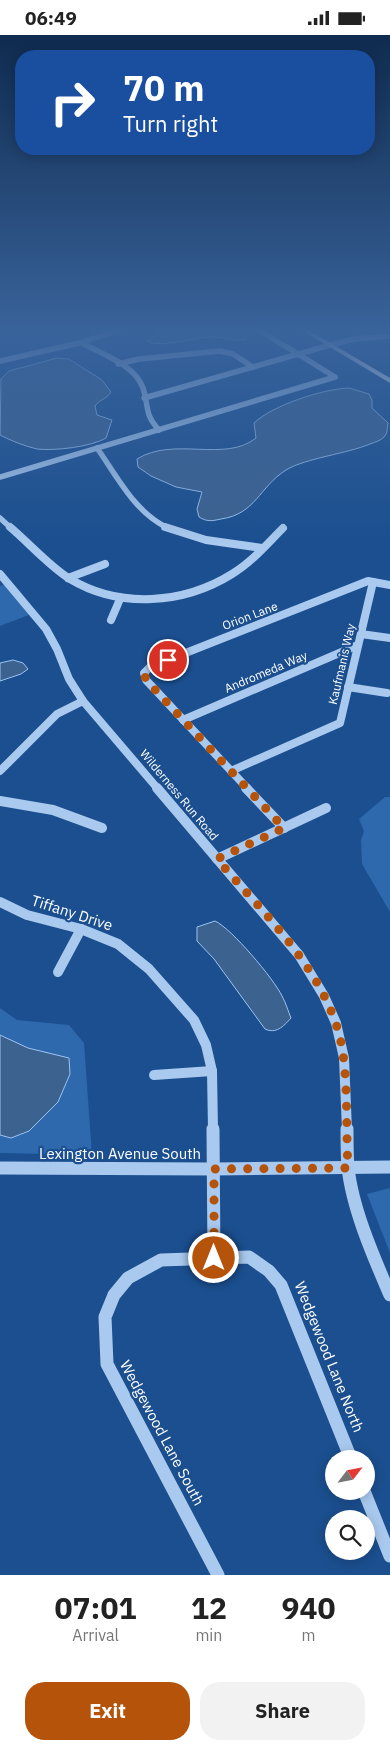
<!DOCTYPE html>
<style>
body{margin:0;font-family:"IBM Plex Sans",sans-serif;background:#f2f2f2;color:#222;height:100vh;display:flex;flex-direction:column;font-size:19px;white-space:nowrap}
*{box-sizing:border-box;margin:0}
p{font-size:16px;color:#767676}
.icon{flex:none;width:28px;height:28px;fill:none;stroke:currentColor;stroke-width:2;stroke-linecap:round;stroke-linejoin:round}
.map{position:relative;height:1540px;overflow:hidden}
.panel{display:flex;flex-direction:column;background:#fff;flex:1}
.panel>*{flex:none}
.hud{position:absolute;left:15px;top:15px;width:360px;height:105px;border-radius:20px;box-shadow:0 2px 12px #0003;background:#1a4fa0;color:#fff;overflow:hidden}
.needle{width:32px;rotate:58deg}
.tools{position:absolute;left:325px;top:1415px;display:grid;gap:10px}
.tools a{display:grid;place-items:center;width:50px;height:50px;border-radius:50%;background:#fff;box-shadow:0 2px 12px #0003;font-size:25px}
.pin{position:absolute;display:grid;place-items:center;width:42px;height:42px;color:#fff;margin:-21px;border:2px solid #fff;border-radius:50%;box-shadow:0 1px 5px #0007}
.me{position:absolute;width:55px;margin:-28px;rotate:0deg;stroke-linejoin:round;filter:drop-shadow(0 0 4px #0008)}
.turn{display:flex;align-items:center;gap:18px;height:105px;padding:0 25px;font-size:22px}
.turn .icon{width:65px;height:65px;stroke-width:2.5}
.turn b{display:block;font-size:35px;line-height:42px}
.eta{display:flex;justify-content:space-evenly;align-items:center;height:85px;text-align:center}
.eta b{font-size:30px;font-weight:800;line-height:35px}
.cta{display:flex;gap:10px;margin-top:auto;padding:10px 25px}
.cta a{flex:1;height:58px;border-radius:20px;background:#b45309;color:#fff;font-size:20px;font-weight:800;line-height:58px;text-align:center}
.cta a+a{background:#f2f2f2;color:#222}
.status{display:flex;justify-content:space-between;align-items:center;height:35px;padding:0 25px;background:#fff;direction:ltr}
.status svg{height:14px;fill:currentColor}
.map>svg:first-child{display:block}
.green{fill:#2e69ad}
.water{fill:#3c6290;stroke:#9cc4f0}
.lines{fill:none;stroke-linecap:round;stroke-linejoin:round}
.minor-far3{stroke:#a9c9ee;stroke-width:5.5}
.minor-far2{stroke:#a9c9ee;stroke-width:8}
.minor-far1{stroke:#a9c9ee;stroke-width:10}
.minor{stroke:#a9c9ee;stroke-width:13}
.major{fill:#f0f6ff;fill-rule:evenodd}
.route{stroke:#b45309;stroke-width:9;stroke-dasharray:0 16.2}
.labels{text-anchor:middle;stroke-width:4.5;stroke-linejoin:round;paint-order:stroke}
.street-label{font-size:12px;fill:#fff;stroke:#1b4f8f}
.near-street-label{font-size:15px;fill:#fff;stroke:#1b4f8f}
</style>
<div class="status"><b>06:49</b><svg viewBox="0 0 49 12"><path d="M0 12V9h3v3zM5 12V6h3v6zM10 12V3h3v9zM15 12V0h3v12zM26 1h20v11H26zM47 4h2v5h-2z"/></svg></div>
<div class="map">
<svg width="390" height="1540" viewBox="0 0 390 1540">
<rect width="100%" height="100%" fill="#1b4f8f"/>
<g class="green">
<path d="M8,548L34,578L0,591V551Z"/>
<path d="M385,762H390V877L362,829L361,805L364,796L359,784Z"/>
<path d="M0,973L17,985L69,990L84,1008L92,1120L0,1118Z"/>
<path d="M390,1153V1218L367,1159Z"/>
</g>
<g class="water">
<path d="M167,293C185,293 237,287 247,304C236,307 226,303 215,302C198,301 161,314 147,306Z"/>
<path d="M57,323L69,324L102,345L111,357C108,363 99,365 95,371L97,380L112,385L106,403C91,412 54,416 37,414C24,411 12,406 0,400L1,344L9,336Z"/>
<path d="M349,353L369,359L372,365V373L388,388C387,393 388,398 384,402C380,406 375,407 370,409C346,419 306,423 286,435C259,452 256,479 221,484C212,486 207,487 199,482L197,474L202,457L176,452L151,441L138,432L137,424C174,401 225,428 256,403L254,388C273,370 323,354 349,353Z"/>
<path d="M13,625L23,628L28,634L21,639L0,646V628Z"/>
<path d="M215,886C231,893 274,944 282,961C286,968 288,976 291,983C283,992 276,999 265,994L214,924L197,906V892Z"/>
<path d="M0,1000L28,1013L69,1023L70,1039L58,1067L29,1096L11,1103L0,1100Z"/>
</g>
<g class="lines">
<g class="minor-far3">
<path d="M256,293L335,342"/>
<path d="M82,308C102,319 135,330 143,353C149,371 144,379 159,395"/>
<path d="M0,326L79,308L125,293"/>
<path d="M118,329L139,324L220,316L233,319L253,332"/>
<path d="M144,363L330,310L354,304L390,301"/>
<path d="M97,413C117,441 135,478 168,493"/>
<path d="M0,442L335,342"/>
<path d="M0,483L11,493"/>
</g>
<g class="minor-far2">
<path d="M10,492C28,507 50,532 70,544C120,574 184,569 232,539C252,527 267,509 283,493"/>
<path d="M165,492L206,505L262,513"/>
<path d="M0,539L46,594L57,614L69,644L83,666L158,754"/>
<path d="M68,543L105,529"/>
<path d="M111,585L120,564"/>
<path d="M361,599L390,603"/>
<path d="M348,652L387,658"/>
<path d="M183,685L358,610"/>
<path d="M0,736L57,679L83,666"/>
<path d="M231,736L340,688L373,547"/>
<path d="M248,754L146,645L144,638L150,632L368,546L390,550"/>
</g>
<g class="minor-far1">
<path d="M157,753L299,920L324,961L336,988L344,1023L347,1095"/>
<path d="M246,753L284,793"/>
<path d="M0,766L53,775L102,793"/>
<path d="M217,824L326,773"/>
<path d="M0,867L27,880L81,894L118,909L149,934L194,985L206,1010L212,1036L213,1095"/>
<path d="M58,937L81,894"/>
<path d="M154,1040L212,1036"/>
</g>
<g class="minor">
<path d="M213,1094L214,1223"/>
<path d="M347,1094C347,1106 347,1120 348,1132C352,1173 374,1223 390,1260"/>
<path d="M0,1133L214,1134L390,1132"/>
<path d="M364,1456L390,1521"/>
<path d="M218,1540L107,1329L105,1282L114,1260L128,1243L161,1225L249,1222L269,1236L281,1250L351,1424"/>
</g>
<path class="major" d="M298,293H305L390,343V348Z"/>
</g>
<linearGradient id="sky" x2="0" y2="1"><stop stop-color="#0f2b4f"/><stop offset="0.58" stop-color="#39639b"/><stop offset="1" stop-color="#39639b" stop-opacity="0"/></linearGradient>
<rect width="390" height="508" fill="url(#sky)"/>
<g class="lines">
<path class="route" d="M168,625L150,632L144,638L146,645L284,793L217,824C265,880 333,943 343,1019C348,1054 346,1097 348,1133L214,1134V1223"/>
</g>
<g class="labels">
<g class="street-label">
<text transform="translate(250 581) rotate(-21)" y="4">Orion Lane</text>
<text transform="translate(342 629) rotate(-77)" y="4">Kaufmanis Way</text>
<text transform="translate(266 637) rotate(-23)" y="4">Andromeda Way</text>
<text transform="translate(179 760) rotate(50)" y="4">Wilderness Run Road</text>
</g>
<g class="near-street-label">
<text transform="translate(72 878) rotate(18)" y="5">Tiffany Drive</text>
<text x="120" y="1124">Lexington Avenue South</text>
<text transform="translate(329 1322) rotate(68)" y="5">Wedgewood Lane North</text>
<text transform="translate(162 1398) rotate(62)" y="5">Wedgewood Lane South</text>
</g>
</g>
</svg>
<div class="tools">
<a><svg class="needle" viewBox="-14 -14 28 28"><path d="M0-13l5 13h-10z" fill="#e53935"/><path d="M0 13l5-13h-10z" fill="#767676"/></svg></a>
<a><svg class="icon" aria-label="search" viewBox="0 0 24 24"><circle cx="10" cy="10" r="6"/><path d="M15 15l6 6"/></svg></a>
</div>
<div class="pin" style="left:168px;top:625px;background:#d93025"><svg class="icon" aria-label="arrive" viewBox="0 0 24 24"><path d="M6 21V4h12l-3 4 3 4H6"/></svg></div>
<svg class="me" style="left:214px;top:1223px" viewBox="-20 -20 40 40"><circle r="17" fill="#b45309" stroke="#fff" stroke-width="3"/><path d="M0-11L8 9 0 5-8 9z" fill="#fff"/></svg>
<div class="hud">
<div class="turn"><svg class="icon" aria-label="right" viewBox="0 0 24 24"><path d="M7 20v-9h11M14 6l5 5-5 5"/></svg><div><b>70 m</b>Turn right</div></div>
</div>
</div>
<section class="panel">
<div class="eta">
<div><b>07:01</b><p>Arrival</p></div>
<div><b>12</b><p>min</p></div>
<div><b>940</b><p>m</p></div>
</div>
<div class="cta"><a>Exit</a><a>Share</a></div>
</section>
